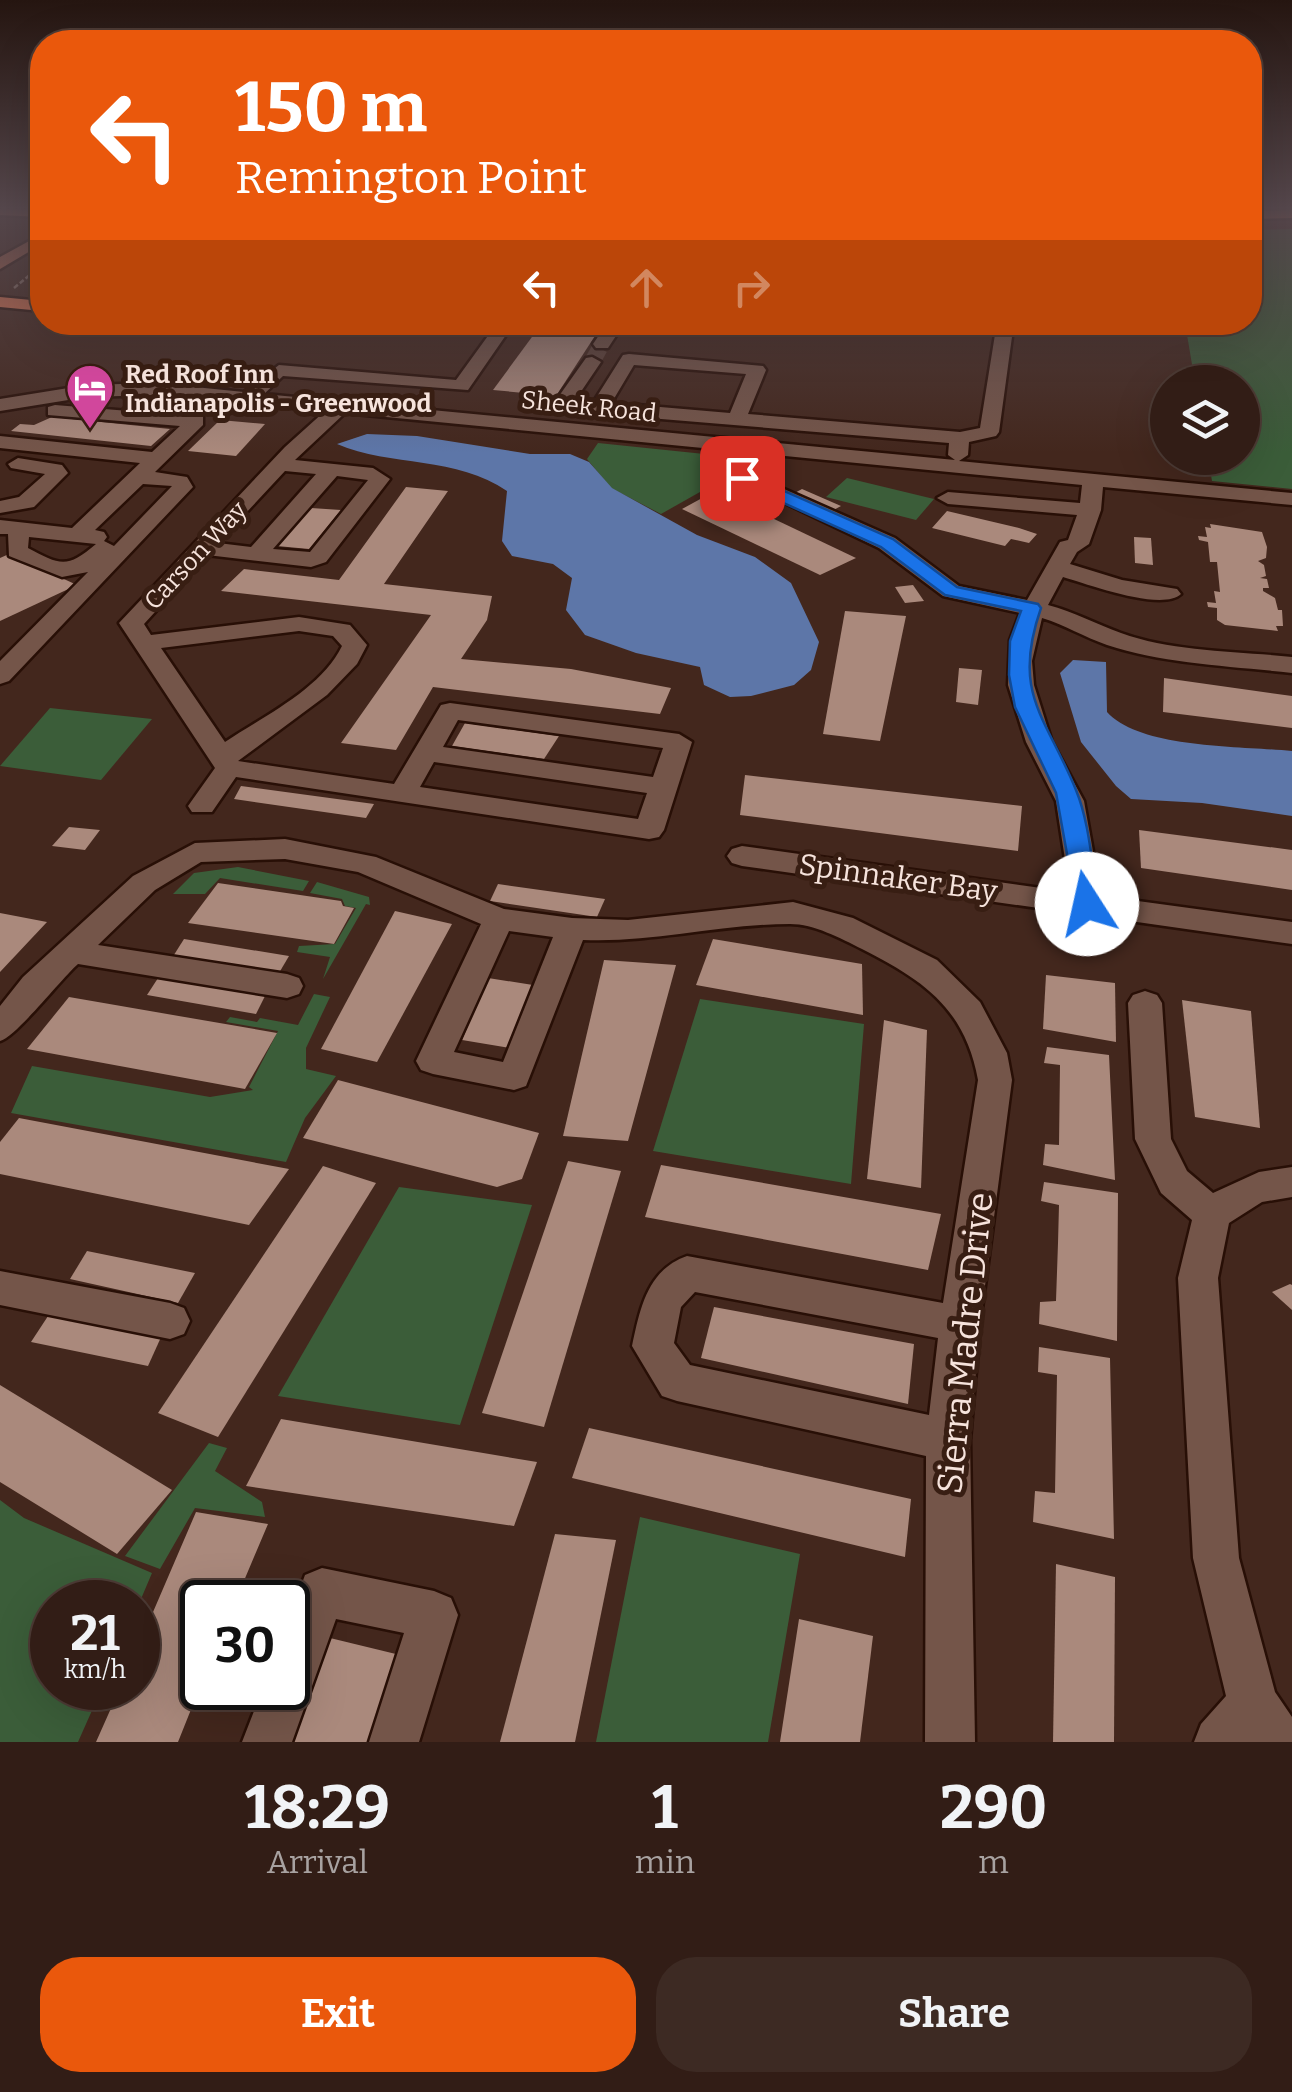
<!DOCTYPE html>
<style>
body{margin:0;font-family:Bitter,serif;background:#3d2a23;color:#f1f3f6;height:100vh;display:flex;flex-direction:column;font-size:38px;white-space:nowrap}
*{box-sizing:border-box;margin:0}
p{font-size:32px;color:#a8a2a1}
.icon{flex:none;width:55px;height:55px;fill:none;stroke:currentColor;stroke-width:2;stroke-linecap:round;stroke-linejoin:round}
.map{position:relative;height:1742px;overflow:hidden}
.details{display:flex;flex-direction:column;background:#321d16;flex:1}
.details>*{flex:none}
.banner{position:absolute;left:30px;top:30px;width:1232px;height:305px;border-radius:40px;box-shadow:0 10px 40px #0002,0 0 0 2px #4d3b35;background:#ea580c;color:#fff;overflow:hidden}
.tools{position:absolute;left:1150px;top:365px;display:grid;gap:20px}
.tools a{display:grid;place-items:center;width:110px;height:110px;border-radius:50%;background:#321d16;box-shadow:0 10px 40px #0002,0 0 0 2px #4d3b35;font-size:50px}
.speed{position:absolute;left:30px;top:1580px;display:flex;gap:20px;font-size:50px;font-weight:700;text-align:center}
.speed>*{display:grid;place-content:center;width:130px;height:130px;border-radius:50%;background:#321d16;box-shadow:0 10px 40px #0002,0 0 0 2px #4d3b35;line-height:1}
.speed small{font-size:25px;font-weight:400}
.speed .limit{border:5px solid #111;border-radius:15px;background:#fff;color:#111}
.pin{position:absolute;display:grid;place-items:center;width:85px;height:85px;color:#fff;margin:-42px;border-radius:20px;box-shadow:0 5px 15px #0006}
.me{position:absolute;width:110px;margin:-55px;rotate:350deg;stroke-linejoin:round;filter:drop-shadow(0 0 8px #0008)}
.turn{display:flex;align-items:center;gap:35px;height:210px;padding:0 40px;font-size:45px}
.turn .icon{width:130px;height:130px;stroke-width:2.5}
.turn b{display:block;font-size:70px;line-height:85px}
.lanes{display:flex;align-items:center;height:95px;padding:0 40px;background:#0003;justify-content:center;gap:50px;direction:ltr}
.lanes .off{opacity:.35}
.eta{display:flex;justify-content:space-evenly;align-items:center;height:170px;text-align:center}
.eta b{font-size:60px;font-weight:700;line-height:70px}
.cta{display:flex;gap:20px;margin-top:auto;padding:20px 40px}
.cta a{flex:1;height:115px;border-radius:40px;background:#ea580c;color:#fff;font-size:40px;font-weight:700;line-height:115px;text-align:center}
.cta a+a{background:#3d2a23;color:#f1f3f6}
.map>svg:first-child{display:block}
.green{fill:#3b5d39}
.water{fill:#5d76a8}
.building{fill:#aa897c}
.lines{fill:none;stroke-linecap:round;stroke-linejoin:round}
.minor-tunnel{stroke:#5e433a;stroke-width:16;stroke-dasharray:16 8;stroke-linecap:butt}
.minor-casing{stroke:#280f06;stroke-width:5}
.major-casing{stroke:#280f06;stroke-width:5}
.highway-casing{stroke:#280f06;stroke-width:5}
.path{stroke:#988077;stroke-width:2.5;stroke-dasharray:5 2.5;stroke-linecap:butt}
.minor{fill:#745549;fill-rule:evenodd}
.major{fill:#bb6b50;fill-rule:evenodd}
.highway{fill:#ea7a54;fill-rule:evenodd}
.route{fill:#1a73e8;stroke:#114b97;stroke-width:2.5}
.labels{text-anchor:middle;stroke-width:10;stroke-linejoin:round;paint-order:stroke}
.far-poi-label{font-size:25px;font-weight:bold;fill:#f6e3dc;stroke:#381e13;text-anchor:start}
.far-street-label{font-size:25px;fill:#f6e3dc;stroke:#381e13}
.street-label{font-size:30px;fill:#f6e3dc;stroke:#381e13}
.near-street-label{font-size:35px;fill:#f6e3dc;stroke:#381e13}
</style>
<div class="map">
<svg width="1292" height="1742" viewBox="0 0 1292 1742">
<rect width="100%" height="100%" fill="#43271d"/>
<g class="green">
<path d="M1292,229V489L1212,481L1208,458H1242V382H1195L1185,323L1250,322V230Z"/>
<path d="M598,443L743,458L739,470L661,514L611,488L587,459Z"/>
<path d="M847,478L934,499L916,520L826,497Z"/>
<path d="M50,708L152,719L101,780L0,766Z"/>
<path d="M238,867L309,881L303,891L220,878L205,894H173L194,873Z"/>
<path d="M317,882L369,897L370,905L366,904L323,979L330,957L297,952L299,946L335,944L356,908L345,906L342,899L310,893Z"/>
<path d="M314,994L330,997L306,1048V1069L336,1076L305,1118L286,1162L11,1113L32,1066L210,1097L253,1090L249,1087L278,1031L226,1022L230,1017L257,1022L260,1018L298,1025Z"/>
<path d="M700,999L864,1024L851,1184L653,1151Z"/>
<path d="M399,1187L532,1205L460,1425L278,1396Z"/>
<path d="M209,1443L227,1448L215,1471L262,1502L265,1517L195,1508L160,1569L125,1556Z"/>
<path d="M0,1500L24,1518L152,1573L138,1606V1602H52V1688H102L78,1742H0Z"/>
<path d="M640,1517L800,1554L768,1742H596Z"/>
</g>
<g class="water">
<path d="M226,323V322L369,323L330,335Z"/>
<path d="M367,434L417,436L530,454H570L589,462L612,488L697,535L755,557L791,583L819,642L811,670L794,685L751,696L730,697L704,685L700,667L636,653L585,635L566,610L572,578L553,564L512,556L502,541L507,491C457,456 391,467 337,444Z"/>
<path d="M1073,660L1106,662L1107,712C1140,749 1243,746 1292,751V816L1202,803L1131,799L1116,786L1081,742L1060,673Z"/>
</g>
<g class="building">
<path d="M543,322H604L556,396L493,390Z"/>
<path d="M52,417L170,429L151,446L11,431L20,424L34,425Z"/>
<path d="M220,420L265,424L236,456L188,451Z"/>
<path d="M406,487L448,491L384,584L492,596L487,620L461,659L571,669L671,688L660,714L433,687L396,750L341,743L431,615L221,591L244,569L339,580Z"/>
<path d="M802,489L841,506L830,512L791,495Z"/>
<path d="M715,491L856,558L820,575L682,509Z"/>
<path d="M311,508L341,510L309,549L277,546Z"/>
<path d="M947,511L1019,528L1037,534L1029,543L1011,539L1005,546L932,528Z"/>
<path d="M1210,524L1262,532L1267,547L1266,558L1258,561L1264,565L1266,576L1260,578L1267,579L1269,588H1263V591L1275,598L1278,610H1282L1283,626H1276L1278,631L1225,625L1217,620V608L1208,607L1207,602L1216,603L1214,591L1220,592L1217,562H1210L1208,542L1199,540L1198,536L1207,537L1205,527L1211,528Z"/>
<path d="M1134,537L1151,538L1153,565L1135,563Z"/>
<path d="M9,554L77,585L0,621V558Z"/>
<path d="M913,585L924,601L905,603L895,587Z"/>
<path d="M845,611L906,616L880,741L823,734Z"/>
<path d="M959,668L982,670L978,705L956,702Z"/>
<path d="M1164,678L1292,696V728L1163,712Z"/>
<path d="M465,723L559,736L544,759L452,746Z"/>
<path d="M745,775L1022,806L1018,851L740,815Z"/>
<path d="M241,786L374,804L366,818L234,799Z"/>
<path d="M69,827L100,830L85,850L52,846Z"/>
<path d="M1139,830L1292,850V890L1141,868Z"/>
<path d="M218,883L341,901L343,906L354,908L334,944L188,923Z"/>
<path d="M498,884L605,899L597,917L490,901Z"/>
<path d="M395,911L452,924L377,1062L321,1049Z"/>
<path d="M0,913L47,922L0,972Z"/>
<path d="M184,939L289,956L279,973L172,958Z"/>
<path d="M713,939L862,964L863,1015L696,985Z"/>
<path d="M604,960L676,965L628,1141L563,1136Z"/>
<path d="M160,975L266,994L256,1014L147,995Z"/>
<path d="M1046,975L1115,983L1116,1042L1043,1029Z"/>
<path d="M488,978L533,985L510,1048L462,1040Z"/>
<path d="M69,997L277,1033L245,1089L27,1049Z"/>
<path d="M1182,1000L1251,1011L1260,1128L1195,1117Z"/>
<path d="M884,1020L927,1030L921,1188L867,1179Z"/>
<path d="M1047,1047L1109,1055L1115,1180L1043,1165L1045,1144L1059,1145L1060,1065L1044,1063Z"/>
<path d="M338,1080L539,1133L522,1179L497,1187L303,1138Z"/>
<path d="M19,1118L289,1169L249,1225L0,1174V1142Z"/>
<path d="M568,1161L621,1171L544,1427L482,1413Z"/>
<path d="M661,1165L941,1214L928,1270L645,1217Z"/>
<path d="M323,1166L376,1183L218,1437L158,1413Z"/>
<path d="M1044,1182L1118,1193L1117,1341L1039,1324L1040,1302L1056,1301L1058,1243L1059,1205L1041,1201Z"/>
<path d="M87,1251L195,1273L178,1303L70,1279Z"/>
<path d="M1290,1284L1292,1285V1310L1272,1292Z"/>
<path d="M714,1307L914,1344L908,1404L701,1358Z"/>
<path d="M50,1313L162,1335L148,1366L31,1342Z"/>
<path d="M1039,1347L1110,1358L1114,1539L1033,1522L1035,1491L1055,1493L1057,1375L1038,1372Z"/>
<path d="M0,1385L172,1490L117,1554L0,1482Z"/>
<path d="M281,1419L537,1462L514,1526L246,1486Z"/>
<path d="M589,1428L911,1499L905,1557L572,1478Z"/>
<path d="M196,1512L268,1524L235,1602H202V1682L178,1742H96L120,1688H138V1647Z"/>
<path d="M555,1534L616,1540L575,1742H500Z"/>
<path d="M1056,1564L1115,1577L1114,1742H1053Z"/>
<path d="M799,1619L873,1636L860,1742H780Z"/>
<path d="M330,1638L400,1655L371,1742H291Z"/>
</g>
<g class="lines">
<path class="minor-tunnel" d="M592,362L602,344"/>
<g class="minor-casing">
<g id="minor">
<path d="M498,322H515L468,390L283,376L264,394L955,460L948,455L949,443L637,417L628,411L620,415L563,409L554,403L586,358L592,357L601,362L576,399L594,401L623,355L629,354L763,366L766,370L748,414L960,432L980,428L997,322H1014L999,432L996,436L969,442L968,455L959,461L1292,493V505L1103,487L1101,510L1089,544L1077,552L1070,564L1122,580L1177,589L1181,594C1162,612 1087,584 1063,577L1048,605C1074,612 1096,624 1121,633C1173,652 1237,651 1292,657V673C1231,666 1165,664 1107,645C1084,637 1065,625 1042,618L1032,661L1034,685L1052,742L1084,801L1101,896L1292,922V944L742,866L732,863L727,856L732,849L742,846L1070,892L1056,801L1026,742L1008,685L1010,640L1020,613L943,596L879,548L733,478L743,472L750,474L895,538L959,586L1027,600L1060,542L1068,540L1077,515L948,504L937,498L948,492L1080,503L1082,485L345,413L295,460L373,468L390,479L326,562L311,567L207,555L144,624L151,635L299,617L350,625L367,645L357,664L327,695L238,761L394,784L441,705L450,703L679,734L692,742L664,830L659,837L649,839L236,777L212,812H192L188,806L215,768L119,623L285,447L325,411L155,395L87,397L0,411V399L87,385L155,383L244,392L279,365L456,380ZM634,365L746,374L730,413L637,405L629,409L612,402ZM285,471L316,474L251,547L218,543ZM337,476L368,480L310,552L273,549ZM299,631L333,636L342,646C321,689 264,716 225,742L161,648ZM458,720L663,748L653,777L443,747ZM434,762L647,793L638,819L420,787Z"/>
<path d="M608,322H625L608,348H596L593,344Z"/>
<path d="M55,405L203,417V425L155,472L187,477L193,487L9,681L0,684V661L88,572L62,577L9,556L8,534H0V520L72,528L140,463L0,448V436L152,452L180,426L48,415V407ZM143,484L172,486L114,546L104,541L107,537L104,532L95,530ZM29,537L96,544C67,569 60,565 28,548Z"/>
<path d="M18,458L62,465L68,473L34,507L0,513V501L19,497L45,474L11,468L8,464Z"/>
<path d="M285,839L376,857L504,909L572,918L628,920L793,902L853,918L937,960L980,1002L1007,1053L1012,1080L980,1324L970,1440L975,1742H925L926,1456L677,1401L662,1396L632,1346C640,1309 647,1270 687,1256L943,1303L978,1080C965,1008 923,980 862,949C840,938 814,924 790,924C721,924 653,943 583,940L526,1086L514,1090L433,1074L421,1070L416,1061L481,924L358,872L285,859L201,862L155,890L98,945L287,974L299,978L303,986L299,994L287,998L78,964C60,980 16,1037 0,1041V1006L23,977L133,876L195,843ZM509,931L553,937L503,1062L454,1052ZM695,1292L938,1338L929,1415L690,1365L674,1343L681,1307Z"/>
<path d="M1145,991L1157,995L1162,1003L1171,1139L1187,1171L1213,1193L1259,1172L1292,1167V1197L1262,1202L1229,1223L1218,1278L1239,1558L1275,1692L1292,1717V1742H1194L1201,1724L1226,1696L1193,1558L1178,1278L1192,1220L1161,1193L1135,1139L1128,1003L1133,995Z"/>
<path d="M0,1271L170,1303L184,1308L190,1321L184,1334L170,1339L0,1305Z"/>
<path d="M322,1568L434,1591L451,1598L458,1615L419,1742H369L404,1633L336,1619L292,1742H242L263,1688H288V1622L305,1575Z"/>
</g>
</g>
<g class="major-casing">
<path id="major" d="M42,234V244L0,269V257Z"/>
</g>
<g class="highway-casing">
<g id="highway">
<path d="M0,209H42V217L0,215Z"/>
<path d="M1292,210V218L1250,219V211Z"/>
<path d="M0,297L42,301V311L0,307Z"/>
</g>
</g>
<path class="path" d="M14,288L42,265"/>
<use href="#minor" class="minor"/>
<use href="#major" class="major"/>
<use href="#highway" class="highway"/>
</g>
<linearGradient id="sky" x2="0" y2="1"><stop stop-color="#251510"/><stop offset="0.46" stop-color="#55474c"/><stop offset="1" stop-color="#55474c" stop-opacity="0"/></linearGradient>
<rect width="1292" height="453" fill="url(#sky)"/>
<path class="route" d="M737,475H748L893,539L957,587L1038,604L1041,608C1011,694 1046,716 1076,790C1090,824 1092,868 1099,904L1096,909L1087,912L1076,904L1056,793L1015,707L1009,675L1010,641L1021,611L945,595L881,547L737,482Z"/>
<defs>
<g id="hotel-pin" transform="scale(2.5)"><path d="M0 17L-7.5 6A9.5 9.5 0 1 1 7.5 6Z" fill="#d1479c" stroke="#381e13"/><path d="M-6-4.5h1.5V1H6V5H4.5V3h-9V5H-6ZM-4 0a1.8 1.8 0 1 1 3.6 0ZM.5 0V-2.5h3Q6-2.5 6 0Z" fill="#fff"/></g>
</defs>
<g fill-rule="evenodd">
<use href="#hotel-pin" x="90" y="388"/>
</g>
<g class="labels">
<g class="far-poi-label">
<text x="125" y="383">Red Roof Inn<tspan x="125" dy="29">Indianapolis - Greenwood</tspan></text>
</g>
<g class="far-street-label">
<text transform="translate(589 406) rotate(6)" y="9">Sheek Road</text>
<text transform="translate(195 555) rotate(-47)" y="9">Carson Way</text>
</g>
<g class="street-label">
<text transform="translate(898 878) rotate(8)" y="10">Spinnaker Bay</text>
</g>
<g class="near-street-label">
<text transform="translate(965 1343) rotate(-84)" y="12">Sierra Madre Drive</text>
</g>
</g>
</svg>
<div class="tools">
<a><svg class="icon" aria-label="layers" viewBox="0 0 24 24"><path d="M12 4l9 5-9 5-9-5zM3 14l9 5 9-5"/></svg></a>
</div>
<div class="speed"><div>21<small>km/h</small></div><div class="limit">30</div></div>
<div class="pin" style="left:742px;top:478px;background:#d93025"><svg class="icon" aria-label="arrive" viewBox="0 0 24 24"><path d="M6 21V4h12l-3 4 3 4H6"/></svg></div>
<svg class="me" style="left:1087px;top:904px" viewBox="-20 -20 40 40"><circle r="19" fill="#fff"/><path d="M0-13L10 11 0 6-10 11z" fill="#1a73e8"/></svg>
<div class="banner">
<div class="turn"><svg class="icon" aria-label="left" viewBox="0 0 24 24"><path d="M17 20v-9H6M10 6l-5 5 5 5"/></svg><div><b>150 m</b>Remington Point</div></div>
<div class="lanes"><svg class="icon" aria-label="left" viewBox="0 0 24 24"><path d="M17 20v-9H6M10 6l-5 5 5 5"/></svg><svg class="icon off" aria-label="ahead" viewBox="0 0 24 24"><path d="M12 20V5M6 11l6-6 6 6"/></svg><svg class="icon off" aria-label="right" viewBox="0 0 24 24"><path d="M7 20v-9h11M14 6l5 5-5 5"/></svg></div>
</div>
</div>
<section class="details">
<div class="eta">
<div><b>18:29</b><p>Arrival</p></div>
<div><b>1</b><p>min</p></div>
<div><b>290</b><p>m</p></div>
</div>
<div class="cta"><a>Exit</a><a>Share</a></div>
</section>
